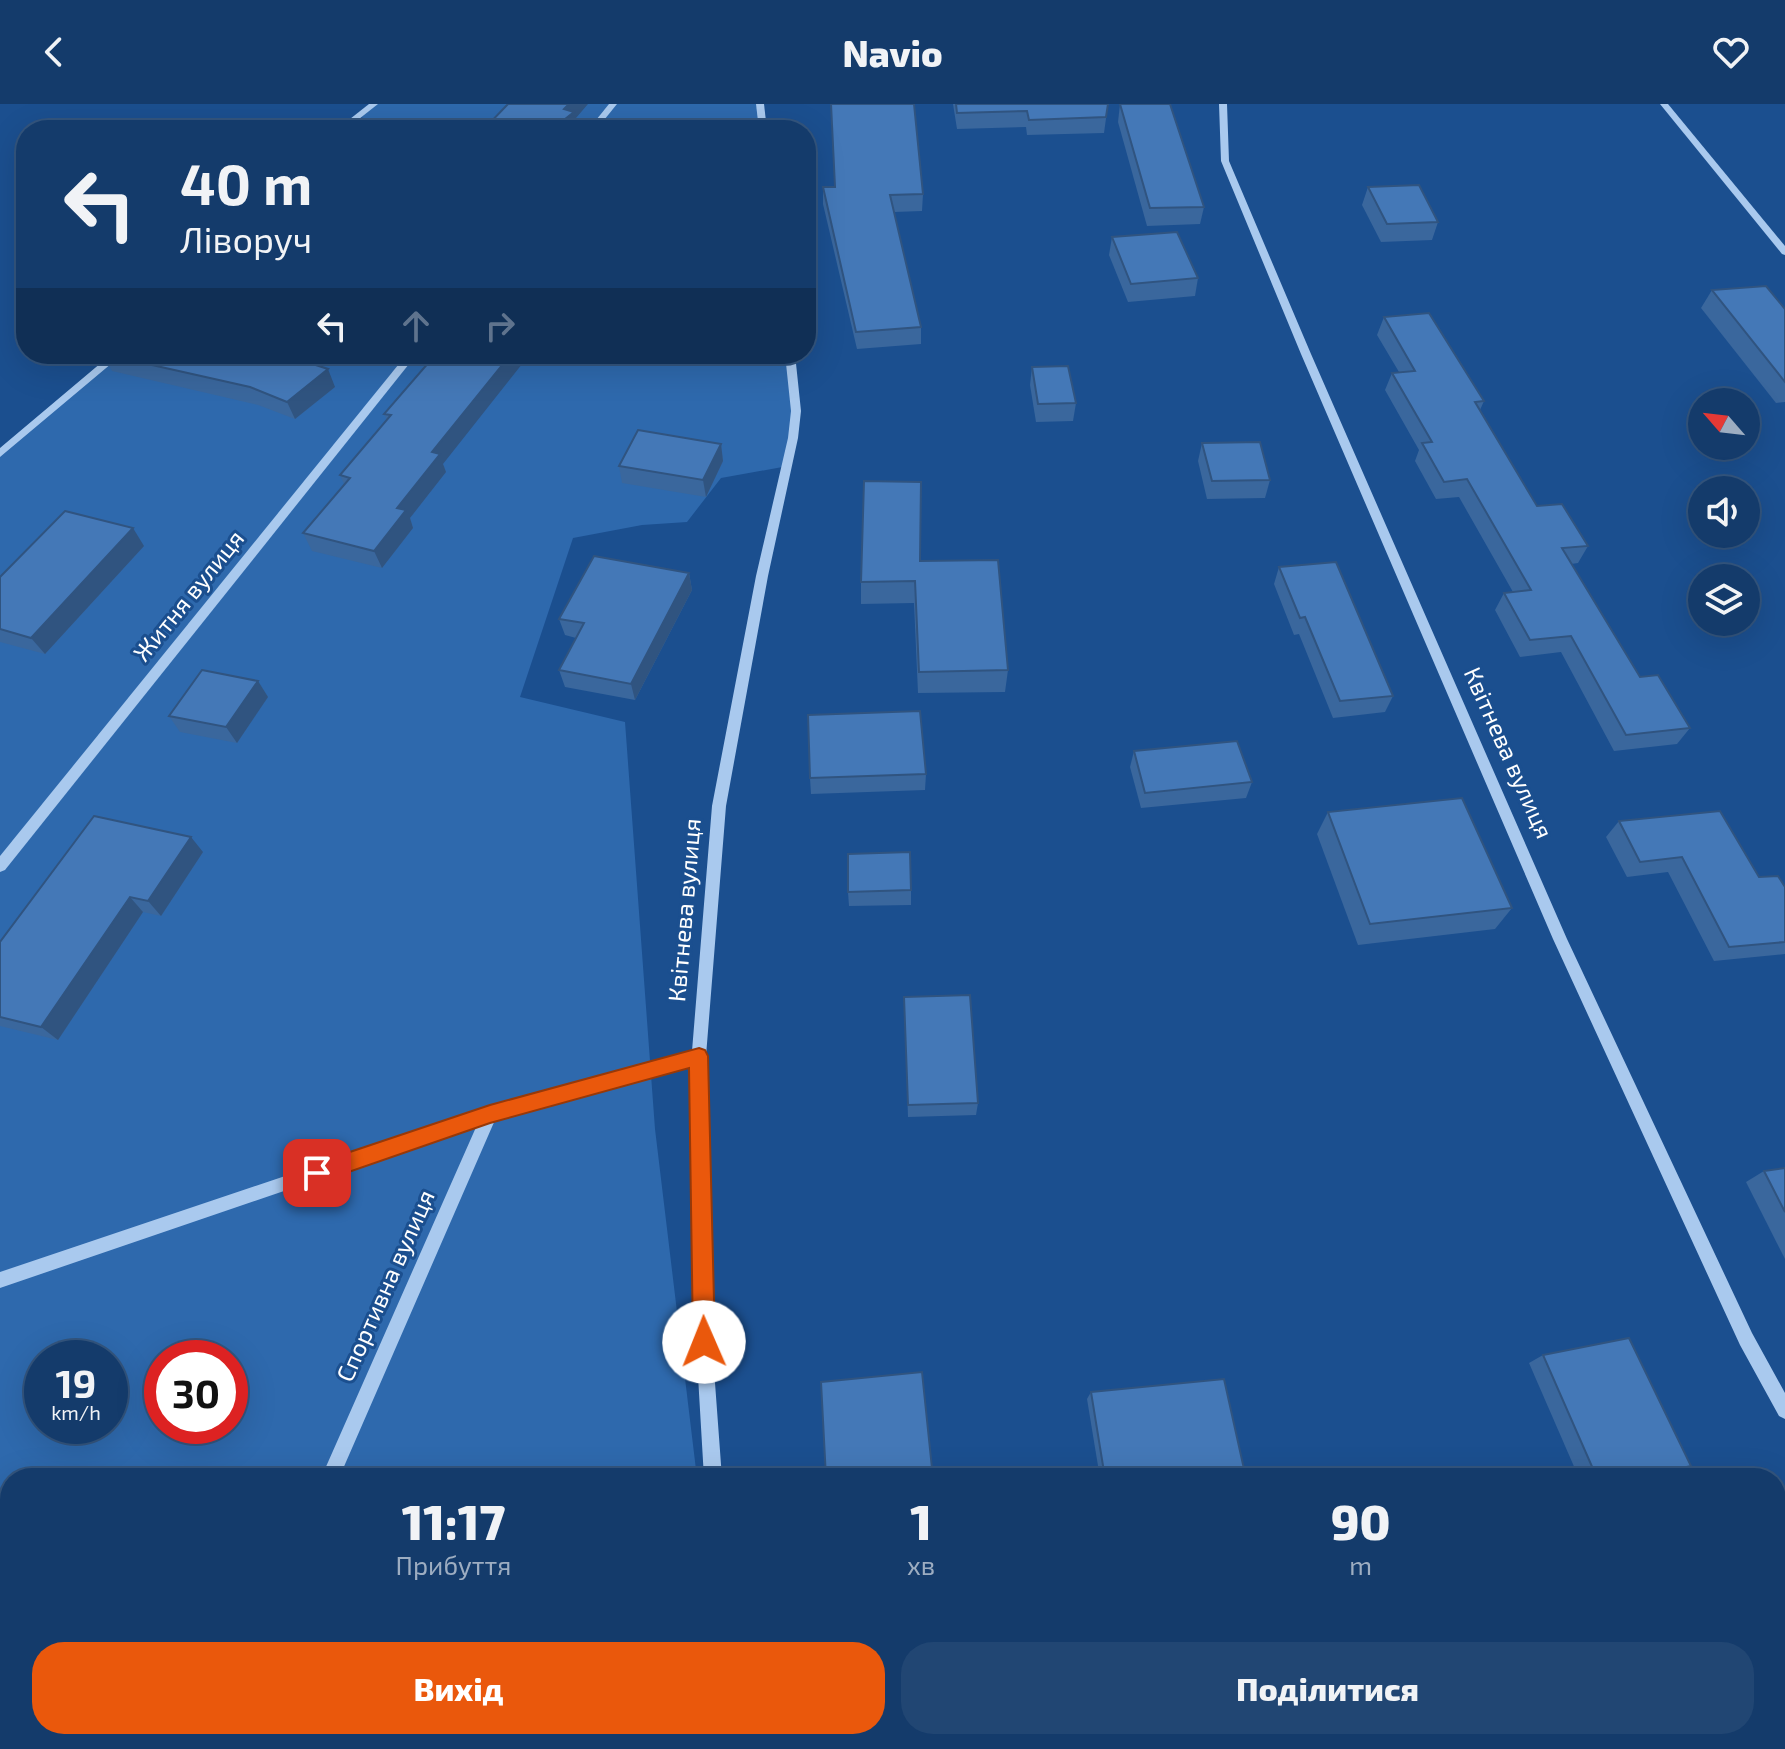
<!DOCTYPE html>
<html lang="uk">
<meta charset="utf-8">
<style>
body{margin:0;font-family:"Exo 2",sans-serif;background:#214673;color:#f1f3f6;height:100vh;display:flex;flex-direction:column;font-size:30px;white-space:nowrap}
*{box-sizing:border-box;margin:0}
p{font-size:26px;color:#9dadc1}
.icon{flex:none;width:44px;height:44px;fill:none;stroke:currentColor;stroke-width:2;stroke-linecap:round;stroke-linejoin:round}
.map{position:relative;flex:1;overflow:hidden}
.side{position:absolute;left:0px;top:1364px;width:1786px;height:282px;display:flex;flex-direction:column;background:#143b6b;border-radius:32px 32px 0 0;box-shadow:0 8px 32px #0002,0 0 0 2px #33557e}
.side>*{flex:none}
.top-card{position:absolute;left:16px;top:16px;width:800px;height:244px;border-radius:32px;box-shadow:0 8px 32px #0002,0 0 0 2px #33557e;background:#143b6b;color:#f1f3f6;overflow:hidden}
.needle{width:52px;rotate:298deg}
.controls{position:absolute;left:1688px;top:284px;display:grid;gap:16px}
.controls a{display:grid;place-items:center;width:72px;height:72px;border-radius:50%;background:#143b6b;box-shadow:0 8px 32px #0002,0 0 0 2px #33557e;font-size:40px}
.speed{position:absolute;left:24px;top:1236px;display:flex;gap:16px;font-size:40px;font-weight:700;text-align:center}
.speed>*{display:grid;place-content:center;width:104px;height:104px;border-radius:50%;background:#143b6b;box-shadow:0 8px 32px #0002,0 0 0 2px #33557e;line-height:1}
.speed small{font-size:20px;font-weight:400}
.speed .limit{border:12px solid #d22;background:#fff;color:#111}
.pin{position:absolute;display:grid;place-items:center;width:68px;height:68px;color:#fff;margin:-34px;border-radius:16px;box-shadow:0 4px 12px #0006}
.me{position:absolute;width:88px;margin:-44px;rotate:359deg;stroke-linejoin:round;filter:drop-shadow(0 0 6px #0008)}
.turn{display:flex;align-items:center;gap:28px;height:168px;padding:0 32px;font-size:36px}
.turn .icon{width:104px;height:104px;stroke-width:2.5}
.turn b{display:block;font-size:56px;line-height:68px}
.lanes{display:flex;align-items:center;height:76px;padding:0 32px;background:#0003;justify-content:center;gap:40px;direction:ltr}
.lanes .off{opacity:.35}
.eta{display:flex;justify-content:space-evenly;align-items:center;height:136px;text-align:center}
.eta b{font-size:48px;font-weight:800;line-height:56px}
.action{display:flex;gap:16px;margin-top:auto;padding:16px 32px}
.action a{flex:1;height:92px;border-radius:32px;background:#ea580c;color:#fff;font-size:32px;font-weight:800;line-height:92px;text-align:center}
.action a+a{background:#214673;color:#f1f3f6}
header{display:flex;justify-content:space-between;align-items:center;height:104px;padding:0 32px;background:#143b6b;font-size:36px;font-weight:800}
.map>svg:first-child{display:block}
.green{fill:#2e69ad;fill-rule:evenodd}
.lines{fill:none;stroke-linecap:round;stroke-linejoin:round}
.minor{fill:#a9c9ee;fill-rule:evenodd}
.wall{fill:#3a679d}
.shaded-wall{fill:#305480}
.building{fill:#4478b7;stroke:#305480;stroke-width:2}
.route{fill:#ea580c;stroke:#983908;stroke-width:2}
.labels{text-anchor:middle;stroke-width:6;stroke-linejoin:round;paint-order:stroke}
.street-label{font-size:24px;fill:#fff;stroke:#1b4f8f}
</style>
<header><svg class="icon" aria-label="back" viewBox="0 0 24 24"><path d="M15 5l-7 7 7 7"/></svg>Navio<svg class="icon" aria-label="heart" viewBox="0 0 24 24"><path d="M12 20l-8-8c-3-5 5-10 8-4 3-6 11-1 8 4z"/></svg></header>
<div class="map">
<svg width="1785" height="1645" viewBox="0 0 1785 1645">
<rect width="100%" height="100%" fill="#1b4f8f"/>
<g class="green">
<path d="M374,0H760L763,26H401L357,12Z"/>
<path d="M121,250H790L796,307L788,362L721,374L687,418L642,421L573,434L520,593L625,618L655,1025L697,1374H10V1636H729L730,1645H0V350ZM42,1254H110V1322H42ZM162,1254H230V1322H162Z"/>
</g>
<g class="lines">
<g class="minor">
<path d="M369,0H378L345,26H336Z"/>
<path d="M609,0H617L596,26H588Z"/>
<path d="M756,0H764L767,26H759Z"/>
<path d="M1219,0H1227L1229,57L1311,250L1567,835L1752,1229L1785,1289V1315L1779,1312L1740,1241L1553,835L1301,250L1221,57Z"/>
<path d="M1660,0H1668L1785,142V151L1782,150Z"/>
<path d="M106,250H116L118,254L0,353V344L108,253Z"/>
<path d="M407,250H417L5,766L0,768V752Z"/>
<path d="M785,250H795L801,307L798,334L768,472L726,702L706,952L712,1238L722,1374H704L696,1238L692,961L495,1016L339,1374H321L477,1021L0,1184V1168L490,1003L692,947L712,702L756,472L788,334L791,307Z"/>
<path d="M1785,1433V1451L1776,1453V1435Z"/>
<path d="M206,1636H226L222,1645H202Z"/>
<rect x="720" y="1636" width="20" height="9"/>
<path d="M771,1636H828L825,1643L820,1645H763L766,1638Z"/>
</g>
</g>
<g class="wall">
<path d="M953,0H1108L1104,29L1027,31L1026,23L957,25Z"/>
<path d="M1120,0L1204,103L1200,120L1147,122L1118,18Z"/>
<path d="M823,83L923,90L922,107L894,108L921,223V240L857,245L823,100Z"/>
<path d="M1368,83L1438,118L1432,136L1381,138L1362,101Z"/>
<path d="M1112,133L1198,174L1195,192L1128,198L1109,151Z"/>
<path d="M1712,186L1785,205V298L1776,299L1701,204Z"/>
<path d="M1384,213L1484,297L1480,306L1537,402L1588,442L1578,459L1571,460L1640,573L1690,624L1677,640L1614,647L1561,548L1520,553L1495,506L1504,489L1513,488L1459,393L1436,395L1415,357L1419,346L1385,286L1392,269L1399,268L1377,231Z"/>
<path d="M102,250H314L307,258L335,283L295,315L258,301L112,267Z"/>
<path d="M436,250L443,360L446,368L410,414L413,424L382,464L312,447L303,429L344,380L340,371L387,316L384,310Z"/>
<path d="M1032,263L1076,299L1073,317L1036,318L1030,281Z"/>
<path d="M1202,339L1270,376L1265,394L1207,395L1198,357Z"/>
<path d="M721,340L723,357L706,393L622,379L619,362Z"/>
<path d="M144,442L45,550L0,538V473Z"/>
<path d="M920,457L1008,566L1005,588L918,589L914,499L861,500V478Z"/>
<path d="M1279,463L1393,592L1385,608L1333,614L1299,530L1294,531L1274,480Z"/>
<path d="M689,469L692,486L635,596L565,583L559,566L576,534L565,531L559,515Z"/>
<path d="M258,577L268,593L237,639L180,628L169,612Z"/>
<path d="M1134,647L1252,678L1246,694L1141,704L1130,663Z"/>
<path d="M926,670L925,686L811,690L810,674Z"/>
<path d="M1328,708L1512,804L1495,825L1358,841L1317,730Z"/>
<path d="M1619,717L1785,783V850L1714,857L1668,768L1627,773L1606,733Z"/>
<path d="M203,748L161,812L143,808L58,936L0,922V838Z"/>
<path d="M911,786V801L849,802L848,788Z"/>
<path d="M904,893L978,999L976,1011L908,1013Z"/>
<path d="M1785,1064V1155L1746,1078L1764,1067Z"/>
<path d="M1543,1251L1691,1362L1673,1368L1646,1374H1579L1529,1259Z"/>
<path d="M1091,1288L1246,1374H1100L1087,1295Z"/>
<path d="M1503,1636H1610L1613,1645H1506Z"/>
<path d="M1671,1636H1776L1785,1645H1674Z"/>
</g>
<g class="shaded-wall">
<path d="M569,0H588L576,14L578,25L551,26Z"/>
<path d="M290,250H314L296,270L288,252Z"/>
<path d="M511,250H530L443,360L446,368L410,414L413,424L382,464L374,447L397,404L432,348Z"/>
<path d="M328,265L335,283L295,315L287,298Z"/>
<path d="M721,340L723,357L706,393L703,376Z"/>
<path d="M133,424L144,442L45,550L31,534Z"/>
<path d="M689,469L692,486L635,596L631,580Z"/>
<path d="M258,577L268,593L237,639L226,623Z"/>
<path d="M191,733L203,748L161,812L148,797Z"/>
<path d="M130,793L143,808L58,936L41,923Z"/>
<path d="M376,1636H398L431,1645H409Z"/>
</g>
<g class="building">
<path d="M508,0H569L564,5L574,8L551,26H483Z"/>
<path d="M831,0H914L923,90L890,91L921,223L856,228L823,83H835Z"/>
<path d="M956,0H1108L1106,13L1029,16L1027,7L957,9Z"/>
<path d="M1120,0H1170L1204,103L1150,104Z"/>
<path d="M1419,81L1438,118L1387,120L1368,83Z"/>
<path d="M1177,128L1198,174L1131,180L1112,133Z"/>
<path d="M1766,182L1785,205V278L1712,186Z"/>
<path d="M1429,209L1484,297L1475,298L1537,402L1562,400L1588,442L1562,444L1640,573L1658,571L1690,624L1626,631L1571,532L1530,536L1504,489L1531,486L1467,375L1444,378L1422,339L1432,338L1392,269L1415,267L1384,213Z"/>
<path d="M103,250H290L288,252L328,265L287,298L250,283Z"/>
<path d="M436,250H511L432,348L440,350L397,404L406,406L374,447L303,429L350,374L340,371L391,311L384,310Z"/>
<path d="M1068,262L1076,299L1038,300L1032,263Z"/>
<path d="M638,326L721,340L703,376L619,362Z"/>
<path d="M1260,338L1270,376L1212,377L1202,339Z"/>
<path d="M864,377L921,378L920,457L998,456L1008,566L919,568L915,477L861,478Z"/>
<path d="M65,407L133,424L31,534L0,525V473Z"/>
<path d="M594,452L689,469L631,580L559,566L584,519L559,515Z"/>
<path d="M1336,458L1393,592L1340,597L1305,513L1300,514L1279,463Z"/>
<path d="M202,566L258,577L226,623L169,612Z"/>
<path d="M920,607L926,670L810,674L808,611Z"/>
<path d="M1237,637L1252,678L1145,689L1134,647Z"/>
<path d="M1462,694L1512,804L1370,820L1328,708Z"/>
<path d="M1720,707L1759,773L1778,772L1785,783V838L1729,843L1682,753L1640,758L1619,717Z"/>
<path d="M94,712L191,733L148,797L130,793L41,923L0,913V838Z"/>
<path d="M910,748L911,786L848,788V750Z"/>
<path d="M970,891L978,999L908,1001L904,893Z"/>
<path d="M1785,1064V1108L1764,1067Z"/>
<path d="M1629,1234L1691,1362L1638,1374H1597L1543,1251Z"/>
<path d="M922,1268L933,1374H826L821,1278Z"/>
<path d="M1224,1275L1246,1374H1105L1091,1288Z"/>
<path d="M1776,1625L1785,1645H1694L1690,1636H1776Z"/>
<path d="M345,1636H376L409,1645H342Z"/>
<path d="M1519,1636H1610L1613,1645H1522Z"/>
</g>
<path class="route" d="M699,944L705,946L708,952L715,1238L711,1246L704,1249L696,1246L693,1238L689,964L490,1019L317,1079L310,1076L307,1069L310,1062L317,1059L490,1001Z"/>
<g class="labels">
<g class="street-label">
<text transform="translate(189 492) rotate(-51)" y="8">Житня вулиця</text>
<text transform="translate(1508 649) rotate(66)" y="8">Квітнева вулиця</text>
<text transform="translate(685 806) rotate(-85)" y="8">Квітнева вулиця</text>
<text transform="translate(386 1182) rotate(-66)" y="8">Спортивна вулиця</text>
</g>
</g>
</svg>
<div class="controls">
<a><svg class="needle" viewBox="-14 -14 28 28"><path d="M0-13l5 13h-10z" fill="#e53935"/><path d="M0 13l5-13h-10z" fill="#9dadc1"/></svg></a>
<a><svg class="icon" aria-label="sound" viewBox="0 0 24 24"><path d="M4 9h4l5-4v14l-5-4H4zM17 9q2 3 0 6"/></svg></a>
<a><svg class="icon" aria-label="layers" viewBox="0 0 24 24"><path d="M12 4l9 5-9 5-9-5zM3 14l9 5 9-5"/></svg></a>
</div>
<div class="speed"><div>19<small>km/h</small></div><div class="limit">30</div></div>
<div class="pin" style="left:317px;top:1069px;background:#d93025"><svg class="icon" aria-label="arrive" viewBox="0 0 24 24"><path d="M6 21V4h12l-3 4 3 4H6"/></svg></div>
<svg class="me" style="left:704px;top:1238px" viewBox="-20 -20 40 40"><circle r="19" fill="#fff"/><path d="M0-13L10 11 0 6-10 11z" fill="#ea580c"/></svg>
<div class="top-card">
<div class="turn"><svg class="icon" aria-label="left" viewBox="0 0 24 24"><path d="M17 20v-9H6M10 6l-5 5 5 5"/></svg><div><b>40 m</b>Ліворуч</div></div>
<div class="lanes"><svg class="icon" aria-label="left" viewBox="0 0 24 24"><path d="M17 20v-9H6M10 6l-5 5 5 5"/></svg><svg class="icon off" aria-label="ahead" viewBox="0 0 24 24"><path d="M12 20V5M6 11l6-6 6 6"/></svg><svg class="icon off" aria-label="right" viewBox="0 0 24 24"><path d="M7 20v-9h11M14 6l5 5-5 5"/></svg></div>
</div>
<section class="side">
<div class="eta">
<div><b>11:17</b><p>Прибуття</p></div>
<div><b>1</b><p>хв</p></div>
<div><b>90</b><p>m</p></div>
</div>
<div class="action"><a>Вихід</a><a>Поділитися</a></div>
</section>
</div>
